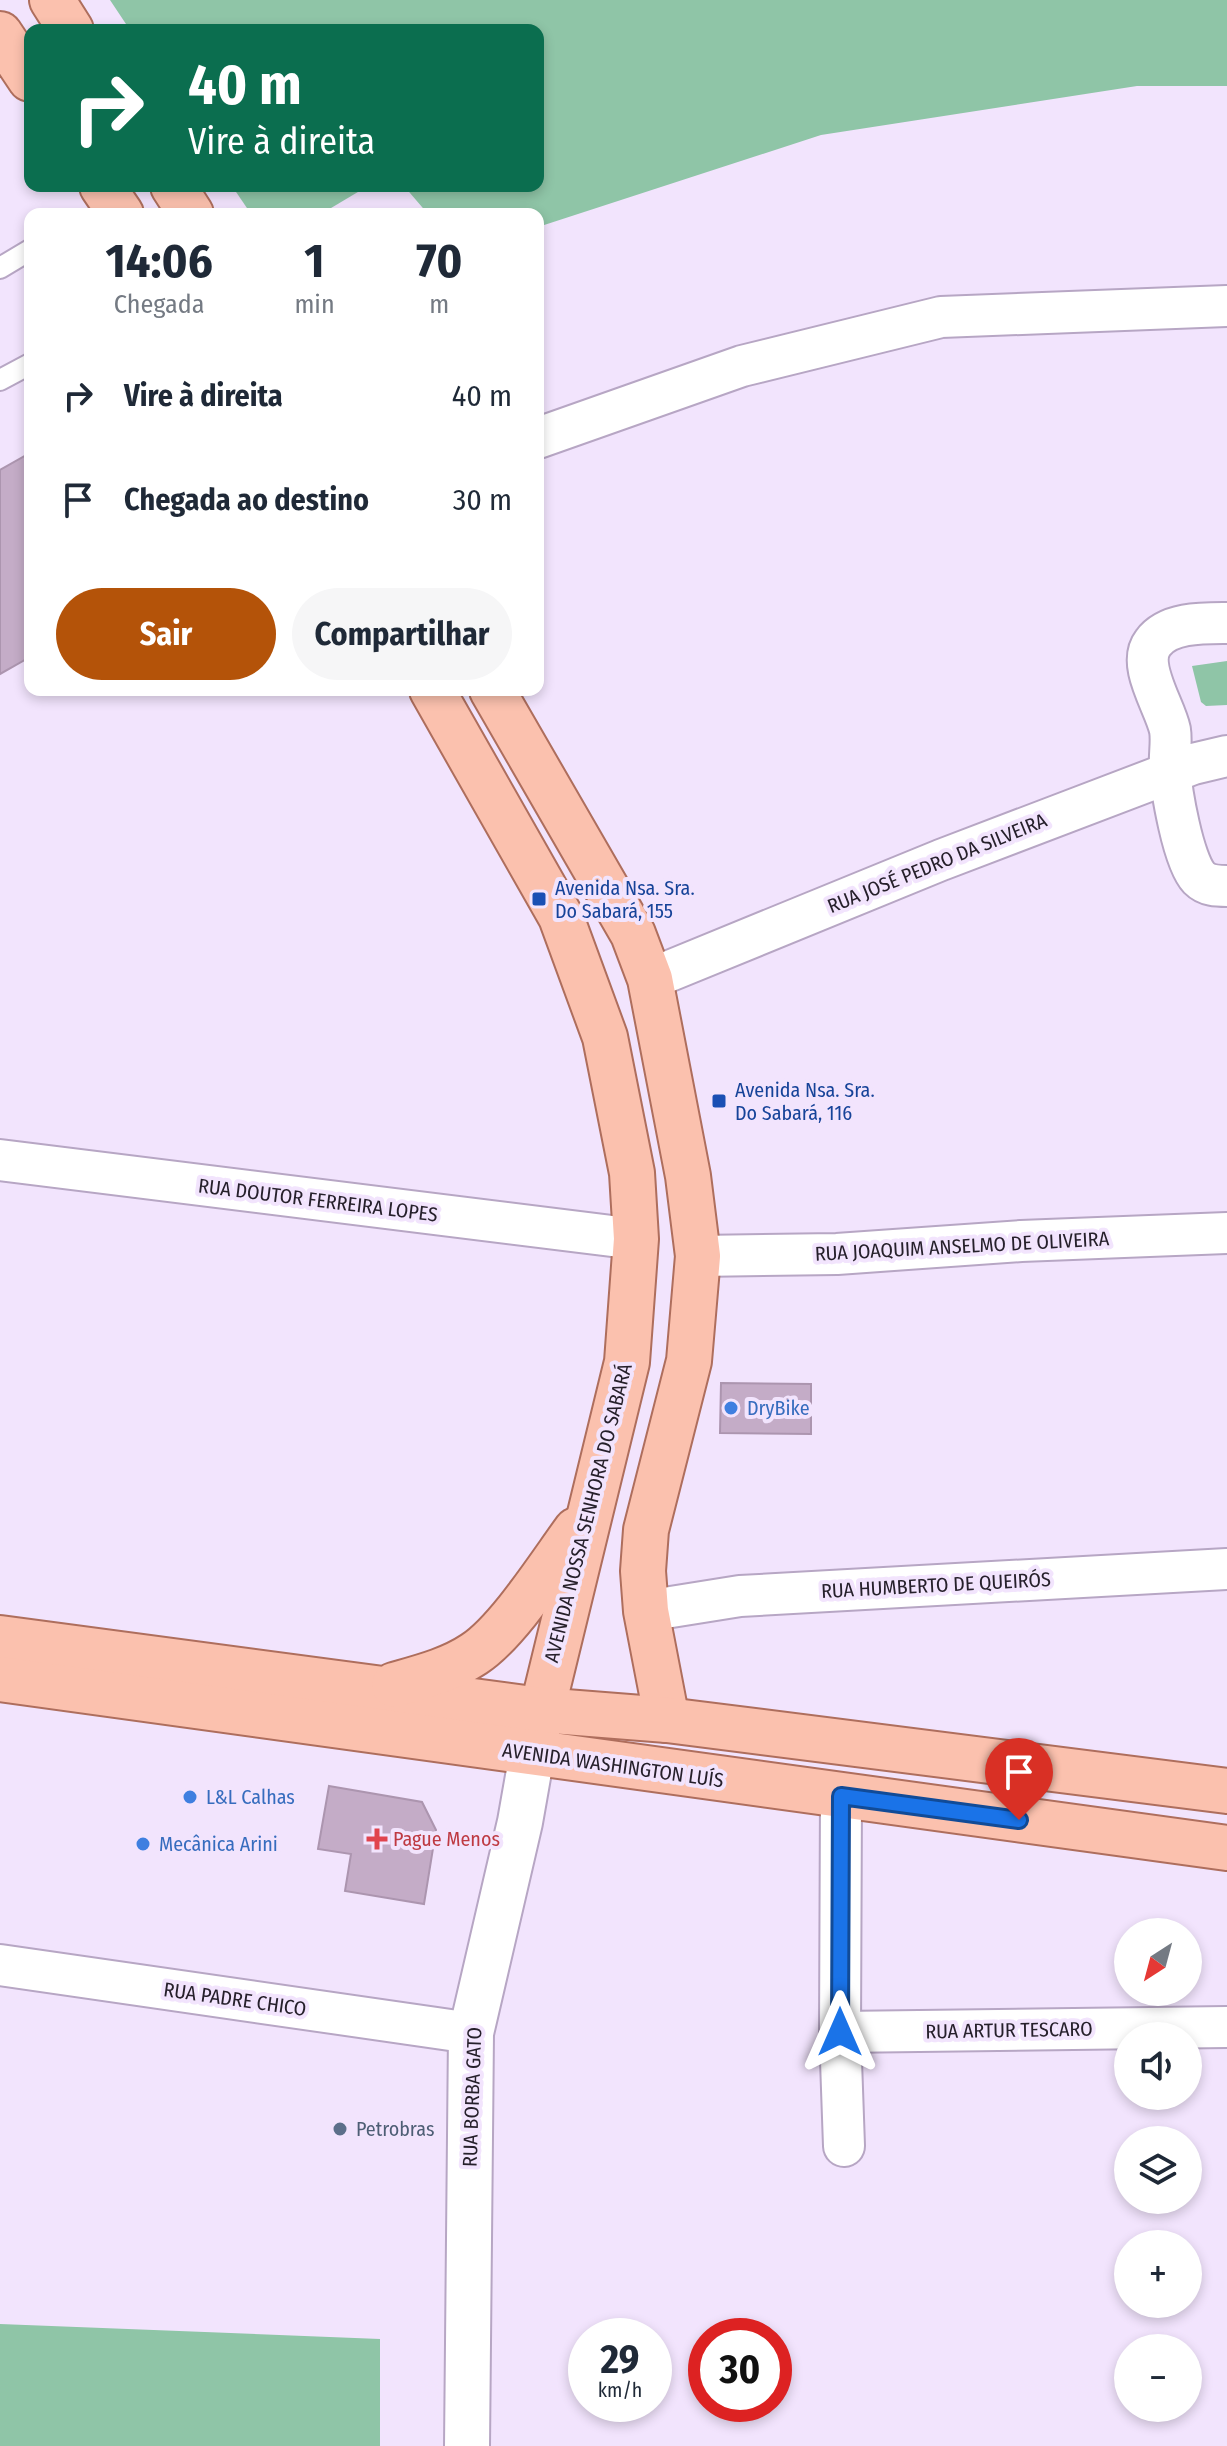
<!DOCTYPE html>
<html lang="pt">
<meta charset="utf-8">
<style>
body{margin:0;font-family:"Fira Sans Condensed",sans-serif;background:#f6f6f7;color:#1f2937;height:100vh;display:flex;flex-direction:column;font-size:30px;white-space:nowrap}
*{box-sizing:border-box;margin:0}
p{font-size:26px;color:#747a83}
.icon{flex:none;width:44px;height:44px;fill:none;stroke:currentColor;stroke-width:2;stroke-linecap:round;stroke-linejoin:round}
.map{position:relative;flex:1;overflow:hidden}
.side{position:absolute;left:24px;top:208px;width:520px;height:488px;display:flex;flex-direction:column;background:#fff;border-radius:16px;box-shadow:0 4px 12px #0003}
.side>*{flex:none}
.banner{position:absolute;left:24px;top:24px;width:520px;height:168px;border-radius:16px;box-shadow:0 4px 12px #0003;background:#0b6e4f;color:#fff;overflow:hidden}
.needle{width:52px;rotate:216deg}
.controls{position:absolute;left:1114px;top:1918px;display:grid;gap:16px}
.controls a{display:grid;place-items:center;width:88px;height:88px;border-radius:50%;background:#fff;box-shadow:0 4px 12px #0003;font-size:40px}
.speed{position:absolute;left:568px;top:2318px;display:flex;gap:16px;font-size:40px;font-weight:700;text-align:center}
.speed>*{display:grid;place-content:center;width:104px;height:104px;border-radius:50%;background:#fff;box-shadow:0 4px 12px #0003;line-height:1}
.speed small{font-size:20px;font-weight:400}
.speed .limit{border:12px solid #d22;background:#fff;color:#111}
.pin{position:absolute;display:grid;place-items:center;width:68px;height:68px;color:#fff;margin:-82px -34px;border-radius:50% 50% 50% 0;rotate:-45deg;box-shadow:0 0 8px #0007}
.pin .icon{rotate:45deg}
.me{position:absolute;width:88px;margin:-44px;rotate:0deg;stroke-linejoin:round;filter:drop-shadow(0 0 6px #0008)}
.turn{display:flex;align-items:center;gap:28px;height:168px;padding:0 32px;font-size:36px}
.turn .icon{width:104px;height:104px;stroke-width:2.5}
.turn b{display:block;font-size:56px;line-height:68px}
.eta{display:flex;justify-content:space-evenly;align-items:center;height:136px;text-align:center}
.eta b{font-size:48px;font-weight:700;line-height:56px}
.cta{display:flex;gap:16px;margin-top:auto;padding:16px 32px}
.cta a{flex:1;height:92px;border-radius:48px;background:#b45309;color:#fff;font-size:32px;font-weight:700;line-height:92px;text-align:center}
.cta a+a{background:#f6f6f7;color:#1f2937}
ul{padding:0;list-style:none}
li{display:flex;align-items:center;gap:24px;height:104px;padding:0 32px}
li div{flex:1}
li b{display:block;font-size:30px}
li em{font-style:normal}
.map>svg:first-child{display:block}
.green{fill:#8fc5a7}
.building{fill:#c4acc7;stroke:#ac95af;stroke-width:2}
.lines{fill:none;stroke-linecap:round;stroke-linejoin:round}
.service-casing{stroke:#b7a6c4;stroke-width:24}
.minor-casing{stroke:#b7a6c4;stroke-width:44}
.tertiary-casing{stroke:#b7a6c4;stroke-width:48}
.primary-casing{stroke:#ae6e5d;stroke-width:48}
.service{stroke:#fff;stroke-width:20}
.minor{stroke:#fff;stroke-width:40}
.tertiary{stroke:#fff;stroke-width:44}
.primary{stroke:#fbc1ae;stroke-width:44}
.route-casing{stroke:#114b97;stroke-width:20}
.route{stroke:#1a73e8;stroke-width:14}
.transit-dot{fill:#1a4fb4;stroke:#f2e4fd;stroke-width:3}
.shop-dot{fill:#3f7fe0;stroke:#f2e4fd;stroke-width:3}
.health-dot{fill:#e0444e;stroke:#f2e4fd;stroke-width:3}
.service-dot{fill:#5c6f8a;stroke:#f2e4fd;stroke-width:3}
.labels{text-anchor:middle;stroke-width:8;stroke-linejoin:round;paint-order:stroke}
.street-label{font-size:20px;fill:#26202b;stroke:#f2e4fd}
.transit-label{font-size:20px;fill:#164399;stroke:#f2e4fd;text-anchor:start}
.shop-label{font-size:20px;fill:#366cbe;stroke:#f2e4fd;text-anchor:start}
.health-label{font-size:20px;fill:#be3a42;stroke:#f2e4fd;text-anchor:start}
.service-label{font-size:20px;fill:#4e5e75;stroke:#f2e4fd;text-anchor:start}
</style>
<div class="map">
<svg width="1227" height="2446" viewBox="0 0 1227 2446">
<rect width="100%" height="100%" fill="#f2e4fd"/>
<g class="green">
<path d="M110,0H1227V86H1137L821,135L538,227V214H428L404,186H538V30H130Z"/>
<path d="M232,186H368L321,214H251Z"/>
<path d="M1227,661V705L1206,706L1201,702L1192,666Z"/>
<path d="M0,2324L380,2339V2446H0Z"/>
</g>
<g class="building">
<path d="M30,453V657L0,674V470Z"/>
<path d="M721,1383L811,1384V1434L720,1433Z"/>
<path d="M329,1786L422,1802L436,1830L424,1904L345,1891L351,1854L318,1849Z"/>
</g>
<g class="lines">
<g class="service-casing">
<g id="service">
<path d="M0,268L30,250"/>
<path d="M0,380L30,364"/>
</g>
</g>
<g class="minor-casing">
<g id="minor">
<path d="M538,438L742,366L941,317L1227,306"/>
<path d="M1227,623C1204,623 1168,622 1153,643C1136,665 1165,706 1170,730C1172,742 1169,755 1170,767C1171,790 1183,861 1199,878C1207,886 1217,886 1227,886"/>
<path d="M650,979L941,860L1193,764L1227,756"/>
<path d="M0,1160L636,1239"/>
<path d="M698,1256L837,1254L1021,1241L1227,1233"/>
<path d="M646,1611L740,1596L1227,1569"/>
<path d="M841,1796L840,2032L844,2146"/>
<path d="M0,1965L471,2033"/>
<path d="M840,2032L1227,2027"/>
</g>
</g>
<g class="tertiary-casing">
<path id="tertiary" d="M467,2446L471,2033L520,1822L532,1754"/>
</g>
<g class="primary-casing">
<g id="primary">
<path d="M52,0L71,30"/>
<path d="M0,34L30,79"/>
<path d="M102,186L121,214"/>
<path d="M173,186L191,214"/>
<path d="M432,690L561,917L605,1037L632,1173L636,1239L627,1362L535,1739"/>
<path d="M492,690L633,934L650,979L688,1176L698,1256L689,1361L646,1530L643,1571L646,1611L667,1720"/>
<path d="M0,1638L540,1710L667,1720L1227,1791"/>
<path d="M0,1679L1227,1848"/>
<path d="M394,1685C422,1677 450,1670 474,1654C508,1632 551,1564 576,1530"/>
</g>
</g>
<use href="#service" class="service"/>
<use href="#minor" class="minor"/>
<use href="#tertiary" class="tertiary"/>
<use href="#primary" class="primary"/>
</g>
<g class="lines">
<g class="route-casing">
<path id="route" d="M840,2032L841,1796L1019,1820"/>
</g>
<use href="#route" class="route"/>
</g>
<g class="transit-dot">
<rect x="531" y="891" width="16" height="16" rx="4"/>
<rect x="711" y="1093" width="16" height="16" rx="4"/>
</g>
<g class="shop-dot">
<circle cx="731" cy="1408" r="8"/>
<circle cx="190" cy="1797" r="8"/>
<circle cx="143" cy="1844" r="8"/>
</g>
<path class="health-dot" d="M373 1827h8v8h8v8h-8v8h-8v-8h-8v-8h8z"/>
<circle class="service-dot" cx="340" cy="2129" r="8"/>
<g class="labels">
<g class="street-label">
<text transform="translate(937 863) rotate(-22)" y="7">RUA JOSÉ PEDRO DA SILVEIRA</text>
<text transform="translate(318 1200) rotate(7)" y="7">RUA DOUTOR FERREIRA LOPES</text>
<text transform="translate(962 1246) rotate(-3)" y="7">RUA JOAQUIM ANSELMO DE OLIVEIRA</text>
<text transform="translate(588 1513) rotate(-76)" y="7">AVENIDA NOSSA SENHORA DO SABARÁ</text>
<text transform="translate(936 1585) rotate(-3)" y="7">RUA HUMBERTO DE QUEIRÓS</text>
<text transform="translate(613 1765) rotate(8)" y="7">AVENIDA WASHINGTON LUÍS</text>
<text transform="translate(235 1999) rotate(8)" y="7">RUA PADRE CHICO</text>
<text transform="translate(1009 2030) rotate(-1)" y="7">RUA ARTUR TESCARO</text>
<text transform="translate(472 2097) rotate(-88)" y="7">RUA BORBA GATO</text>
</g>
<g class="transit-label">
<text x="555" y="895">Avenida Nsa. Sra.<tspan x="555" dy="23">Do Sabará, 155</tspan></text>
<text x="735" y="1097">Avenida Nsa. Sra.<tspan x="735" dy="23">Do Sabará, 116</tspan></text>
</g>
<g class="shop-label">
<text x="747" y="1415">DryBike</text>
<text x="206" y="1804">L&amp;L Calhas</text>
<text x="159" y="1851">Mecânica Arini</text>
</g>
<g class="health-label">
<text x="393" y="1846">Pague Menos</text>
</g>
<g class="service-label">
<text x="356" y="2136">Petrobras</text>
</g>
</g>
</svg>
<div class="controls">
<a><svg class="needle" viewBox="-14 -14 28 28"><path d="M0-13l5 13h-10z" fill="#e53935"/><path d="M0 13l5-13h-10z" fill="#747a83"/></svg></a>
<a><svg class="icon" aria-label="sound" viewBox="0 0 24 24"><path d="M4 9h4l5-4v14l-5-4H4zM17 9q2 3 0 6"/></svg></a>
<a><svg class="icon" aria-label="layers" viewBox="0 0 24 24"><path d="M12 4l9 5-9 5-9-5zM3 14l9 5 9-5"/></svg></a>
<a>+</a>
<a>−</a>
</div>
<div class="speed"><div>29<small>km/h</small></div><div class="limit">30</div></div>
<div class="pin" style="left:1019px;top:1820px;background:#d93025"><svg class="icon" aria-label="arrive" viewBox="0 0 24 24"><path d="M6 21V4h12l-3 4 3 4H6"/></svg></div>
<svg class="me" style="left:840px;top:2032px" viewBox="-20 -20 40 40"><path d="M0-17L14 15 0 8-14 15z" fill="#1a73e8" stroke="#fff" stroke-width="4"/></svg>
<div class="banner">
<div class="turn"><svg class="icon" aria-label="right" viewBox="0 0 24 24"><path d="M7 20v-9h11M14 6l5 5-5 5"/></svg><div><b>40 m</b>Vire à direita</div></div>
</div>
<section class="side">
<div class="eta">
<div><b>14:06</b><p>Chegada</p></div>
<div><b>1</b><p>min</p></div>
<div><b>70</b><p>m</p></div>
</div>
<ul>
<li><svg class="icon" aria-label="right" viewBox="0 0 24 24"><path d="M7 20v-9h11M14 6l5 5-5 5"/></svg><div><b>Vire à direita</b></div><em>40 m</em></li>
<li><svg class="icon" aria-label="arrive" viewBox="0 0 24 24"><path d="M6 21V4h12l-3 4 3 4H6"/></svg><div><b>Chegada ao destino</b></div><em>30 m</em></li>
</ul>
<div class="cta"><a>Sair</a><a>Compartilhar</a></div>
</section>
</div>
